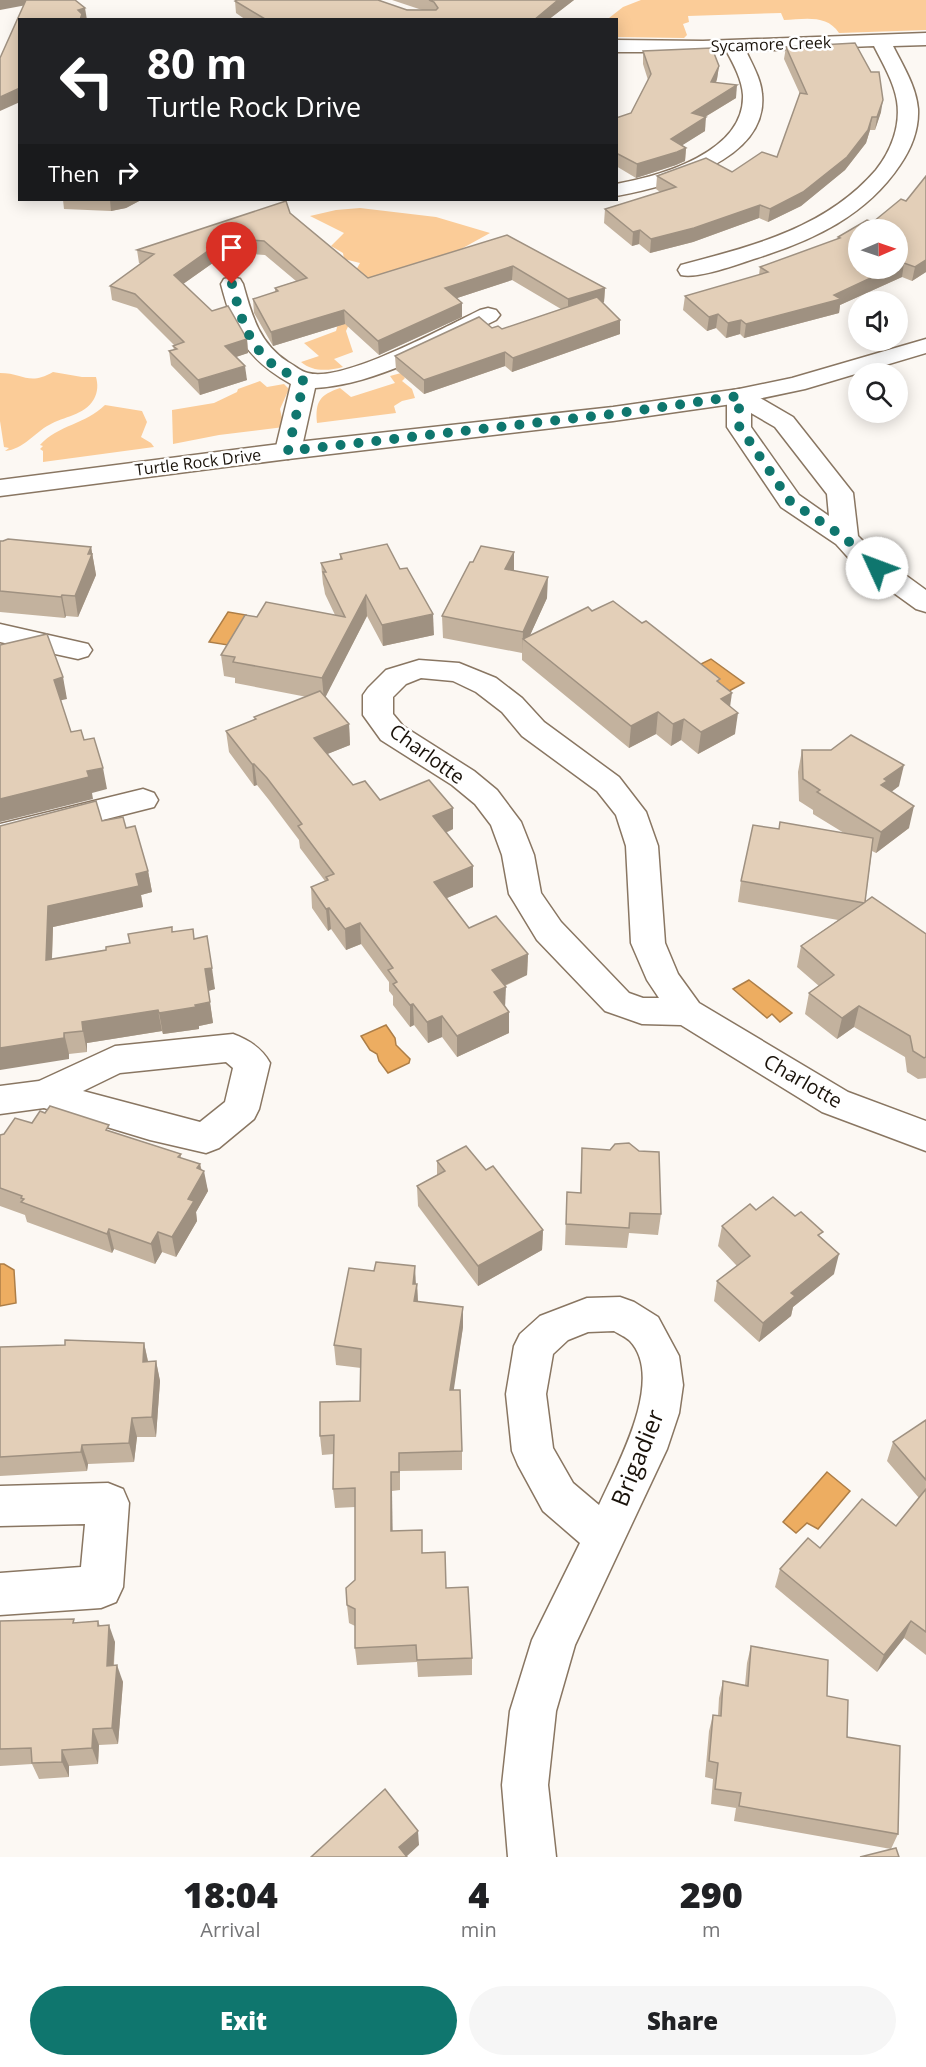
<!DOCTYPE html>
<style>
body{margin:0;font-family:"Open Sans",sans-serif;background:#f6f6f6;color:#202124;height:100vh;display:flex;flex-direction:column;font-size:22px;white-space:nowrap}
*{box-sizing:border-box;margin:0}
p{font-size:20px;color:#757577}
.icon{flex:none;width:33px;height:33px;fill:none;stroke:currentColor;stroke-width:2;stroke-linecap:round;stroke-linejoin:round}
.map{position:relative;height:1857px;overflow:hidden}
.panel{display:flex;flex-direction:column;background:#fff;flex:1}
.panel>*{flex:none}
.banner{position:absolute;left:18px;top:18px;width:600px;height:183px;border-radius:0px;box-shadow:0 3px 15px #0003;background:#202124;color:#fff;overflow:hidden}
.needle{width:39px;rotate:88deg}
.fabs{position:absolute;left:848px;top:219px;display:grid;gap:12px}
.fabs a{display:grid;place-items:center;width:60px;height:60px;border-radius:50%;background:#fff;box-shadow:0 3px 15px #0003;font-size:30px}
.pin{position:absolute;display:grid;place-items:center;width:51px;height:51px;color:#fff;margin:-62px -26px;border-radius:50% 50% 50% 0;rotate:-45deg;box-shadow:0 0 6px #0007}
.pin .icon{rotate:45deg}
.me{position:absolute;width:66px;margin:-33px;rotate:313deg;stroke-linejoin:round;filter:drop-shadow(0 0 4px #0008)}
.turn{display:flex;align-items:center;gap:21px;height:126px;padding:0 30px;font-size:27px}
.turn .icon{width:78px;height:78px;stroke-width:2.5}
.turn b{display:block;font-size:42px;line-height:51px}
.then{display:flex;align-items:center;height:57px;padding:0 30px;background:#0003;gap:12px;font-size:22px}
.eta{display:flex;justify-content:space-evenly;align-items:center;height:102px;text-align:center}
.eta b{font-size:36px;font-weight:800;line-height:42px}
.action{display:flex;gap:12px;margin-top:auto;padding:12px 30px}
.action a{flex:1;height:69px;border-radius:36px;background:#0f766e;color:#fff;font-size:24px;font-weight:800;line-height:69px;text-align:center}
.action a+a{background:#f6f6f6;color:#202124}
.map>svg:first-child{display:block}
.green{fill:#fbcc98}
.water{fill:#edad61;stroke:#ad7e47;stroke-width:1.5}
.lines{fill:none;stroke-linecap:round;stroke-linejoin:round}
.minor-casing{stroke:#897662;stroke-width:3}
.tertiary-casing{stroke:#897662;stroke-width:3}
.minor{fill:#fff;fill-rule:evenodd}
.tertiary{fill:#fff;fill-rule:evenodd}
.wall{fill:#c3b29e}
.shaded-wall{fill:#9f9181}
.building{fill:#e3cfb8;stroke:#9f9181;stroke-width:1.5}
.route{stroke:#0f766e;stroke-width:10;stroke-dasharray:0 18}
.labels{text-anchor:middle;stroke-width:5;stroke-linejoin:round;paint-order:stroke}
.far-street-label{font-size:16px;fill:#19120a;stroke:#fff}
.street-label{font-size:20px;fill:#19120a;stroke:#fff}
.near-street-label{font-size:24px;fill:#19120a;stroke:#fff}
</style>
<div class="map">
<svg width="926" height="1857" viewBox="0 0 926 1857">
<rect width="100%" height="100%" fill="#fcf8f3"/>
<g class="green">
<path d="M641,0H926V30L839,33C827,14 804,19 784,20L781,13L688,16L689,22L683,24L687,35L684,38L617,37L616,20L608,19L609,18L623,7Z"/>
<path d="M360,208L436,217L490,233L434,264L350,322L346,331L353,352L334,359L343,367C328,371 313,372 301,362L319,356L304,343L336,331L351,279L360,263L344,259L343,253L331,246L344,233L310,216L336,210Z"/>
<path d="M53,372L82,377H96C98,384 98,392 94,399C84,416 64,416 49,425C34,433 24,449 5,451L9,448L4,447L0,421V373C23,373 29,386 53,372Z"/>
<path d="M401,373L405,378L402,381L412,389L415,398L402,401L394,406L396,413L317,423C315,401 320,395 340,388L351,397L395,383L390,376Z"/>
<path d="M260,381L267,387L284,384L289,389L280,409L284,427L219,435L173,444L172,410L214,403L237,392L238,389Z"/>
<path d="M105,405L142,411L147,422L141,437L151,443L154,447L43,462V451L40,449L43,446L40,445C58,425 86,424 105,405Z"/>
</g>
<g class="water">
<path d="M228,612L246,615L228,645L209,642Z"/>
<path d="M711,659L744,683L729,691L697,666Z"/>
<path d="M749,980L792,1013L780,1022L772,1014L767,1018L733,989Z"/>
<path d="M386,1025L395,1038L396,1045L410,1059L409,1063L388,1073L379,1061L377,1054L370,1050L361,1036Z"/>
<path d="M0,1264H4L14,1270L16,1303L0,1306Z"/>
<path d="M827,1472L850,1491L818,1529L807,1523L796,1533L783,1522Z"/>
</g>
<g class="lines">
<g class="minor-casing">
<g id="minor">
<path d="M926,33V45L893,46C903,66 916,86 918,109C919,130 911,149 900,165C866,216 813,240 757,258C738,264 699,279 681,275L678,270L681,265C753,246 826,228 876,170C891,151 901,126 897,101C894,82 883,64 874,46L746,51C752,64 761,79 762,94C769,161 666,187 616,196V184C661,176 745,152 743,95C742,80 734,65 727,52H616V40L703,41Z"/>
<path d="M232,277L240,279L243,284C252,316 259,343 288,362C294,365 301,372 308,373C343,383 445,327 480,310L488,308L496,310L500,315L496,320C439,348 378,384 315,388L301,451L297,456L288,459L279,456L275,451L291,384C245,358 234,334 221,284L224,279Z"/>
<path d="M739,389L748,391L793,417L853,493L858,536L875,553L926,590V612L916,609L855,565L836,544L781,507L727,427V396L730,391ZM751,413L775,427L827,494L829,516L799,495L751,427Z"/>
<path d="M0,624L88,644L92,650L88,656L78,659L0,642Z"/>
<path d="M419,660L459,663L496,678L522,698L544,722L619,777L646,812L658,846L665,943L678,974L699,1003L848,1092L926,1121V1151L822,1112L681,1025L642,1024L605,1011L537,940L514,902L509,894L502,855L491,825L475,804L452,785L381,740L363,715V695L368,688L386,670ZM421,678L453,681L476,692L502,712L522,736L597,791L616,815L626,846L631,943L647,980L659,998H643L629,993L561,922L541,893L534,855L521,822L497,790L474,771L403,726L393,714V697L406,684Z"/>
<path d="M143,789L154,793L158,800L154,807L0,846V824Z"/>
<path d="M233,1034C249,1040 262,1048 270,1063L259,1109L254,1119L219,1148L206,1153L150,1140L44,1108L0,1114V1086L39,1081L115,1046ZM226,1062L233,1068L225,1102L200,1122L83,1091L120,1073Z"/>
<path d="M620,1297L634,1302L658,1317L679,1356L683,1385L679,1413L667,1449L575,1645L556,1711L548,1785L556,1857H508L502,1785L510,1711L532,1640L580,1543L543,1511L518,1465L512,1451L506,1394L514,1346L520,1334L540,1316L587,1298ZM614,1331C619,1334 626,1337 630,1341C666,1379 616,1467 599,1505L573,1483L553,1448L546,1394L553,1354L568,1340L588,1332Z"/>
<path d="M108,1483L123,1489L129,1503L123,1587L116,1602L101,1608L0,1615V1573L81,1567L85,1524L0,1526V1486Z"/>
</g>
</g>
<g class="tertiary-casing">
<path id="tertiary" d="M926,339V353L805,389L739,403L613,421L288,459L0,496V480L288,443L613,407L739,389L792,378Z"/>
</g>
<use href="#minor" class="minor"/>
<use href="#tertiary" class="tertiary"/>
</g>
<g class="wall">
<path d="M392,0H574L548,20H246L236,13L235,1L422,10Z"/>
<path d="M786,47L881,112L875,130H870L866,143L845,170L801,206L768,222L759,218L693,242L650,253L639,244L632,246L604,223L605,209L660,192L656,189L657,176L732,172L777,157L800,94L784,59Z"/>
<path d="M643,51L719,66L717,79L716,83L736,98L705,117V131L682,145L686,148L685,161L676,165L636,178L616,166V118L631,113L648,80L643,64Z"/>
<path d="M63,200H141L126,208L111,211L64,209Z"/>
<path d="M290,213L368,278L507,235L605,288L604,302L603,303L620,320V334L512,372L505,366L424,394L396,370L395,356L492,328L502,329L561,309L512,280L457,298L462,317L379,355L345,324L273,346L254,313L253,299L275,292V288L296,281L265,255L251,254L223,264L217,260L183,284L212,311L247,339L248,353L236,357L247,380L200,395L171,365L169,351L174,350L173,346L174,345L137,308L112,300L110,286L141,264L139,263L137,250Z"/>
<path d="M867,220L926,272L912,281L902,277L840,305L839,313L744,338L740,334L726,338L716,328L707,331L683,310L685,296L759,275L760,267L838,239V237Z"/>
<path d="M0,541L91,547L96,575L78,617L66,616L65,618L0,612Z"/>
<path d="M340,554L434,635L383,646L367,616L325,697L349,724L350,745L327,754L353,785L380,800L453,808V829L446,833L473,866V887L447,898L469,928L528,954L527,975L505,986V1007L509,1033L457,1057L442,1037L428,1043L414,1025L410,1027L393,1005V996L389,991V982L361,944L346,950L331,929L328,931L312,908L311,887L325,881L300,848L299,840L269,800L257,785L254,786L229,752L226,731L255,720L254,717L307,697L235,683V678L224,676L221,655L257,617L335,615L325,594L324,588L323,584L321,563L340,559Z"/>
<path d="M473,562L514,570L547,598L530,635L592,611L720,683L730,707L735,734L698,754L681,740L671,746L656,734L629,748L522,660V653L443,638L442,616Z"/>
<path d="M802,750L899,786L891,792L909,828L876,853L872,851L865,902L926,934V1078L918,1079L907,1072L905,1057L854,1027L837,1039L805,1014L809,993L819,986L797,967L801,946L838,920L738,902L741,881L844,833L813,814V810L799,801L798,772Z"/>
<path d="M102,821L126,828L148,871L152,892L141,895L143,907L53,927L52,959L106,950L173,932L194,939L215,989L208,991L213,1023L199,1026V1029L163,1034L162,1031L87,1043V1052L69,1054V1059L0,826Z"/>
<path d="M32,1123L110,1131L181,1154V1158L200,1164L208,1191L196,1212L197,1221L176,1257L162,1252L155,1264L114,1249L112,1253L27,1222L25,1215L0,1206V1135L4,1134Z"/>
<path d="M582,1148L661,1214L658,1235L629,1233L627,1248L565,1245L567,1192L580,1193Z"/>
<path d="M437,1161L486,1170L543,1230L542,1250L478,1286L418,1206L417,1186L437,1175Z"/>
<path d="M756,1210L822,1238L834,1274L793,1307L791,1316L759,1342L714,1301L717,1281L737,1266L718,1246L722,1226Z"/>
<path d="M415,1284H417L418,1302L463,1327L453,1390L462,1451V1470L400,1471V1490L392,1491V1531L423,1553L446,1588L472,1658V1675L418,1677L417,1662L357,1665L355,1648V1626L349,1623L347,1605L355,1580V1507L335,1508L333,1489L334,1454L322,1455L320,1436L360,1401L361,1368L336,1365L334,1345Z"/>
<path d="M144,1343L148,1361H156L160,1381L156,1437H137L134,1462L88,1464L87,1471L0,1476V1347Z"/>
<path d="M926,1420V1655L904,1638L877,1672L775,1587L780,1569L820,1548L896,1526L919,1498L887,1461L893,1442Z"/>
<path d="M0,1621L75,1623L98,1621L100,1626L115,1642L114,1665L123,1682L118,1744L99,1745L98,1764L69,1766V1777L39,1779L32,1764L0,1766Z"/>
<path d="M751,1646L827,1696L898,1834L891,1849L734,1821L736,1808L711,1804L713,1779L705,1777L709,1731L713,1715L718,1716L719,1698L723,1681L745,1685L747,1663Z"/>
</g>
<g class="shaded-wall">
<path d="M0,0H32V4L0,10Z"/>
<path d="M558,0H574L548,20H534Z"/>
<path d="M85,8L87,20H79L78,10Z"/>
<path d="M719,66L717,79L710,95L711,82Z"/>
<path d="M737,85L736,98L690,126L692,113Z"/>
<path d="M20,88V102L0,111V97Z"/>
<path d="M883,100L881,112L875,130L877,117Z"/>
<path d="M706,117L705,131L670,153L671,139Z"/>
<path d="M872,117L870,130L866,143L845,170L801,206L768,222L770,209Z"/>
<path d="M686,148L685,161L676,165L636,178L637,164Z"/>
<path d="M110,200H141L126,208L111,211Z"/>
<path d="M760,205L759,218L693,242L650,253L651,239Z"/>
<path d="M640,230L639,244L632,246L633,232Z"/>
<path d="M250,240L251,254L223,264L221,250Z"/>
<path d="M215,246L217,260L176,289L174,275Z"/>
<path d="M926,260V272L912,281L915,267Z"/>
<path d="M904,263L902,277L840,305L839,313L744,338L746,324L834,295L892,268H897V266Z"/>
<path d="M513,266L512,280L445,302V288Z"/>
<path d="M605,288L604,302L568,313V299Z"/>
<path d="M462,303V317L379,355L378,341Z"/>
<path d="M344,310L345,324L273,346L271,332Z"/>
<path d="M718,314L716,328L707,331L709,317Z"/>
<path d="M620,320V334L512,372L513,358Z"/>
<path d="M741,320L740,334L726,338L728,323Z"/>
<path d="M247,339L248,353L227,360L225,346Z"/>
<path d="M505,352V366L424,394V380Z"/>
<path d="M245,366L247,380L200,395L198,380Z"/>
<path d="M91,547L96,575L78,617L75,596Z"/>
<path d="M514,552V573L505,569Z"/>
<path d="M548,577L547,598L527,642L523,639L522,653L523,632Z"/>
<path d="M62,595L66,616L65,618L61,597Z"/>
<path d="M366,595L367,616L324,700L322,678Z"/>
<path d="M433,614L434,635L383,646L382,625Z"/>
<path d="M63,677L67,699L58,701L54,680Z"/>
<path d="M732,693L729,714L721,699Z"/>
<path d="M658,712L656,734L629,748L631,726Z"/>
<path d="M738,713L735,734L698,754L701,732Z"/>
<path d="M684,719L681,740L671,746L673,724Z"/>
<path d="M349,724L350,745L315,759L314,738Z"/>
<path d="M252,764H254L257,785L254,786Z"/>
<path d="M904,765L899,786L883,798L881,785L884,779Z"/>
<path d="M103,768L107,789L92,793L93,799L0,822V799L87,771Z"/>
<path d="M914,806L909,828L876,853L881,832Z"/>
<path d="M453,808V829L433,838V816Z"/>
<path d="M473,866V887L435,903L434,882Z"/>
<path d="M148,871L152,892L141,895L143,907L53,927L51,981L46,960L48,906L136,874Z"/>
<path d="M329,908L331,929L328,931L326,909Z"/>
<path d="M360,923L361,944L346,950L345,929Z"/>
<path d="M528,954L527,975L492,991V970Z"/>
<path d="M212,968L215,989L208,991L205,969Z"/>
<path d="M506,987L505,1008L494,992Z"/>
<path d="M210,1002L213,1023L199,1026V1029L163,1034L159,1013Z"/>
<path d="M413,1004L414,1025L410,1027V1005Z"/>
<path d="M859,1006L854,1027L837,1039L842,1018Z"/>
<path d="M158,1010L162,1031L87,1043V1052L83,1031L82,1022Z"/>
<path d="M509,1012V1033L457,1057V1036Z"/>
<path d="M442,1016V1037L428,1043L427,1022Z"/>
<path d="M64,1033L69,1054V1059L0,1070V1048Z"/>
<path d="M200,1164L202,1176L204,1171L208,1191L196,1212L197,1221L176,1257L172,1237L188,1199L197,1168Z"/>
<path d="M109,1229L114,1249L112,1253L107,1234Z"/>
<path d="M543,1230L542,1250L478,1286V1266Z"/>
<path d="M158,1232L162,1252L155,1264L151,1244Z"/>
<path d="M839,1254L834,1274L793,1307L791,1316L759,1342L763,1323L791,1293Z"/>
<path d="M415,1266L416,1286L413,1284Z"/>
<path d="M417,1284L418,1304L414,1301Z"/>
<path d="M463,1307V1327L451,1409L450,1390Z"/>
<path d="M144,1343L148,1362H143Z"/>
<path d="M156,1361L160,1381L156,1437L152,1417Z"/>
<path d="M132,1418L137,1437L134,1462L129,1443Z"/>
<path d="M82,1445L88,1464L87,1471L81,1452Z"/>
<path d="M391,1472L392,1491L393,1550L391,1531Z"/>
<path d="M911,1621L904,1638L877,1672L884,1655Z"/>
<path d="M109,1625L115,1642L112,1683L107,1666Z"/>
<path d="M117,1665L123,1682L118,1744L112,1728Z"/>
<path d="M93,1729L99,1745L98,1764L92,1748Z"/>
<path d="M62,1750L69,1766V1777L62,1762Z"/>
<path d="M418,1831L419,1845L406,1857L399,1847Z"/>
</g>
<g class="building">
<path d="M26,0H75L85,8L78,10L82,14L80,20H20V88L0,97V58Z"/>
<path d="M237,0H378L407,10H436L438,8L434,2L429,0H558L534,20H264L265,19L235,1Z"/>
<path d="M855,43L871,72H879L883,100L877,117H872L868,130L847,157L803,192L770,209L760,205L694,228L651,239L640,230L633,232L605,209L676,187L657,176L706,158L732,172L762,152L777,157L800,93L807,94L786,47Z"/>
<path d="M712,48L719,66L711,82L737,85L692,113L706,117L671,139L686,148L677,152L637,164L616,153V118L631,113L651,74L643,51Z"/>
<path d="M926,176V260L915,267L904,263L897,266V230H858V268H892L834,295L841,299L746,324L741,320L728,323L718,314L709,317L685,296L768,272L760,267L840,238L838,237L867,220L873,222L901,199L906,201Z"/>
<path d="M286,201L290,213L368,278L507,235L605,288L568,299L513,266L445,288L462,303L378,341L344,310L271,332L253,299L278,291L275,288L307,278L264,241L250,240L221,250L215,246L174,275L212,311L228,306L247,339L225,346L245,366L198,380L169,351L177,349L173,346L184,342L135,294L110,286L154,254L137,250Z"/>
<path d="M597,297L620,320L513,358L505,352L424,380L395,356L479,317L492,328L498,326L502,329Z"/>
<path d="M8,539L91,547L88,554H92L75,596L62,595L61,597L0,591V541H3Z"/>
<path d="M387,544L400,569L407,568L433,614L382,625L366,595L322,678L233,662L235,657L221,655L245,615L257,617L266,602L345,617L323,572H326L321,563L342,559L340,554Z"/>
<path d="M481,546L514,552L505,569L548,577L523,632L442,616L470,562H473Z"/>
<path d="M613,601L642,623L646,621L720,679L717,681L732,693L721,699L738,713L701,732L684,719L673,724L658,712L631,726L523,639L588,607L592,611Z"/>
<path d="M47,634L63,677L54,680L71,732L81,730L84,740L94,738L103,768L87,771L89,777L0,799V645Z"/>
<path d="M320,691L349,724L314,738L353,785L365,781L380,800L429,780L453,808L433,816L473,866L434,882L469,928L496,916L528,954L492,970L506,987L494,992L509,1012L457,1036L442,1016L427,1022L413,1004L410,1005L393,984L397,982L388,970L393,968L360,923L345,929L329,908L326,909L311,887L328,880L326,877L334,874L298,826L302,824L267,778L254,764H252L226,731L256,719L254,717Z"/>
<path d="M851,735L904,765L884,779L887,781L881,785L914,806L881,832L817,792L820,790L803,779L802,750H831Z"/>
<path d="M96,801L102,821L123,817L126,828L135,826L148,871L136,874L139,886L48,906L46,960L106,950V947L130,943L128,934L172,927V932L193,929L194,939L207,936L212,968L205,969L210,1002L195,1005L196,1007L159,1013L158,1010L82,1022L83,1031L64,1033V1038L0,1048V826Z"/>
<path d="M780,822L873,838L865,902L872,897L926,934V1057L924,1058L913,1051L910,1036L859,1006L842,1018L809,993L834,975L801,946L864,903L741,881L753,825L779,829Z"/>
<path d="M50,1106L109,1125L106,1130L181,1154L178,1157L200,1164L197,1168L204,1171L188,1199L194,1201L172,1237L158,1232L151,1244L109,1229L107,1234L21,1202L24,1199L21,1198L22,1196L0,1188V1135L4,1134L15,1118L32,1123L40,1111L45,1113Z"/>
<path d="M629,1143L639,1151L659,1152L661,1214L630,1213L629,1228L566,1224L567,1192L581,1193L582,1148L610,1150L615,1144Z"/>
<path d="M466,1146L486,1170L493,1166L543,1230L478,1266L417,1186L445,1171L437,1161Z"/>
<path d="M773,1197L795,1216L801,1212L823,1232L818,1235L839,1254L791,1293L795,1296L763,1323L717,1281L750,1256L722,1226L750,1204L756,1210Z"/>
<path d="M376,1262L415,1266L413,1284H417L414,1301L463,1307L450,1390H460L462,1451L399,1453V1472H391V1531L422,1530V1553L445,1552L446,1588L468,1587L472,1658L417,1660L416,1645L355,1648V1609L347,1605L346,1588L355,1580V1488L333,1489L334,1435L320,1436V1402L360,1401L361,1349L334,1345L349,1268L374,1271Z"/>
<path d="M65,1340L144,1343L143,1362L156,1361L152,1417L132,1418L129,1443L82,1445L81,1452L0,1457V1347L65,1345Z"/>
<path d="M926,1420V1480L893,1442Z"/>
<path d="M926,1489V1632L911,1621L884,1655L780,1569L808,1538L820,1548L862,1499L896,1526Z"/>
<path d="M74,1619L73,1623L98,1621V1626L109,1625L107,1666L117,1665L112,1728L93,1729L92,1748L62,1750V1762L32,1763L31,1748L0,1749V1621Z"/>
<path d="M751,1646L828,1660L827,1696L848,1700L847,1737L900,1746L898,1834L739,1806L741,1793L715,1789L718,1763L709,1761L713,1715L721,1716L723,1681L748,1686Z"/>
<path d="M385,1789L418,1831L399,1847L407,1857H311Z"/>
<path d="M896,1848L899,1857H860Z"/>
</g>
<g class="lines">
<path class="route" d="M232,284C240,314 246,341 271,363C280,371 293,375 304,381L288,451L613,414L739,396V426L790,501L845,538L877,568"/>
</g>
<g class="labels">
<g class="far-street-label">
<text transform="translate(771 44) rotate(-2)" y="6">Sycamore Creek</text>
<text transform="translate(198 462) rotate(-7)" y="6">Turtle Rock Drive</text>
</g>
<g class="street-label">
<text transform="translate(427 754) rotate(36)" y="7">Charlotte</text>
<text transform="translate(803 1081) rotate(30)" y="7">Charlotte</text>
</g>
<g class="near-street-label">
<text transform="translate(638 1458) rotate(-68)" y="8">Brigadier</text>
</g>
</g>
</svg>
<div class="fabs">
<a><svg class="needle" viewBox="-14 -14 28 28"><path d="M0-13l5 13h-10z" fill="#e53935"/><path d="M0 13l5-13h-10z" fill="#757577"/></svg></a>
<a><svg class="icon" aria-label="sound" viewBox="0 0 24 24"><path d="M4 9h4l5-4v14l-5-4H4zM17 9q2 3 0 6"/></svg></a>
<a><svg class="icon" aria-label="search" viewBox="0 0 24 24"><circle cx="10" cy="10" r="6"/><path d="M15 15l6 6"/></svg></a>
</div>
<div class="pin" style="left:232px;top:284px;background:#d93025"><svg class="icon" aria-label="arrive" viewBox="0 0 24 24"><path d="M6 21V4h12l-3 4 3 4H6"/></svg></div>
<svg class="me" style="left:877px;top:568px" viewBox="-20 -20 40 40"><circle r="19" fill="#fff"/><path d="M0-13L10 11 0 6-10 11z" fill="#0f766e"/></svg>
<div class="banner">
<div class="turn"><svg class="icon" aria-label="left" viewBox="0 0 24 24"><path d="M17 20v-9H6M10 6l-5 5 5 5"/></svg><div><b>80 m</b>Turtle Rock Drive</div></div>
<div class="then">Then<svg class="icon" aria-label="right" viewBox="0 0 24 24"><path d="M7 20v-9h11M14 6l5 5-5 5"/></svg></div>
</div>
</div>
<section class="panel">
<div class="eta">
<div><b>18:04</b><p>Arrival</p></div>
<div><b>4</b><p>min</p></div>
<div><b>290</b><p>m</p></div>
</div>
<div class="action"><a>Exit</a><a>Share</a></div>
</section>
